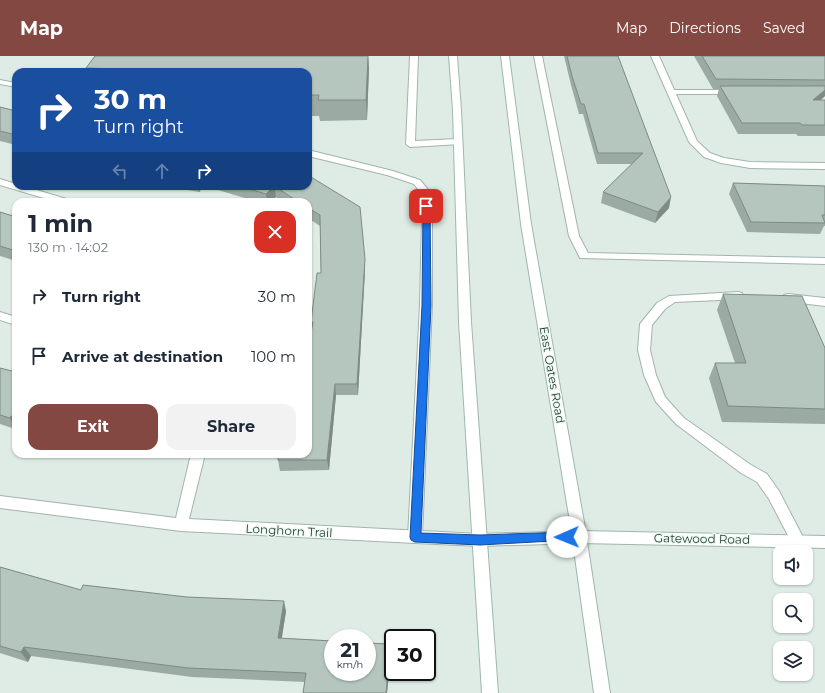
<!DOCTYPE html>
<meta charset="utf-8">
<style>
body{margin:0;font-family:Montserrat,sans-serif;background:#f2f2f3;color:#1f2937;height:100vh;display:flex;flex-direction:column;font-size:15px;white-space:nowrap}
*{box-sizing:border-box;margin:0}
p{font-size:13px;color:#747a83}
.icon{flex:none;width:22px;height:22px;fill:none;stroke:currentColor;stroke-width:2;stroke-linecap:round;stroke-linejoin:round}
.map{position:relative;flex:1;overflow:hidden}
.panel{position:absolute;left:12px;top:142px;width:300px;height:260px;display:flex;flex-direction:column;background:#fff;border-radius:12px;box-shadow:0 1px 3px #0004}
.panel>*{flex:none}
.guide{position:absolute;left:12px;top:12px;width:300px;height:122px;border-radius:12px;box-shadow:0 1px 3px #0004;background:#1a4fa0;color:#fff;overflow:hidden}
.fabs{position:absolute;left:773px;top:489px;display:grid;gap:8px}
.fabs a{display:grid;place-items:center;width:40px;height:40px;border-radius:8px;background:#fff;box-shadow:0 1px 3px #0004;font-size:20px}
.speed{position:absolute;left:324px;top:573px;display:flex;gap:8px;font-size:20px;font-weight:700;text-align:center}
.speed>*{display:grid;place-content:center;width:52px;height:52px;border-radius:50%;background:#fff;box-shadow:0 1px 3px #0004;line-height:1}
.speed small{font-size:10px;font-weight:400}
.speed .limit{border:2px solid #111;border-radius:6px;background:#fff;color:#111}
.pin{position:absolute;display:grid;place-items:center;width:34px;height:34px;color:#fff;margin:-17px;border-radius:8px;box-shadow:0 2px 6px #0006}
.me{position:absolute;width:44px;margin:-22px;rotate:269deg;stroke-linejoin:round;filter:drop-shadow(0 0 3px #0008)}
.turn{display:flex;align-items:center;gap:14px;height:84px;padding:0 16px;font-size:18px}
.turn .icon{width:52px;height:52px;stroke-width:2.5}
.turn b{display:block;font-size:28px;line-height:34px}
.lanes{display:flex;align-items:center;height:38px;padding:0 16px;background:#0003;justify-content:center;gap:20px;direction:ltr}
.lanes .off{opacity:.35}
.round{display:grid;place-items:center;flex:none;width:42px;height:42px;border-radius:12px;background:#f2f2f3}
.overview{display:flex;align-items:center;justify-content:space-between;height:68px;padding:0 16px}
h1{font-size:24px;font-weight:700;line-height:30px}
.cta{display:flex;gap:8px;margin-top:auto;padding:8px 16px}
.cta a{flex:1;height:46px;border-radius:12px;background:#824841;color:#fff;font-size:16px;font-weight:700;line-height:46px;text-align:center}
.cta a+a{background:#f2f2f3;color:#1f2937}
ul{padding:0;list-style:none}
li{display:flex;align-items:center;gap:12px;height:60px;padding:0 16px}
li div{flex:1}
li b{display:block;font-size:15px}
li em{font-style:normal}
header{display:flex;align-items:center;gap:24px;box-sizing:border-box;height:56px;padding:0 20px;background:#824841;color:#fff}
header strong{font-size:19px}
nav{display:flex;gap:22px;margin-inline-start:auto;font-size:14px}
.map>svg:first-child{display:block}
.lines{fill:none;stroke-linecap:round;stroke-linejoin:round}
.lane-casing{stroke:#a2b4ac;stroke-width:2}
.street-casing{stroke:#a2b4ac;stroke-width:2}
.secondary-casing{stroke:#9db8ad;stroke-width:2}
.lane{fill:#fff;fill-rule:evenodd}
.street{fill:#fff;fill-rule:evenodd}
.secondary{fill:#fff;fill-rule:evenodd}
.wall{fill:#9baaa3}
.shaded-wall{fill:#7e8b85}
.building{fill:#b4c6be;stroke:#7e8b85}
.route{fill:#1a73e8;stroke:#114b97}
.labels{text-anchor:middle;stroke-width:3;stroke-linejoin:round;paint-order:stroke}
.street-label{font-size:12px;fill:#1f3d33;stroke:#f0f8f3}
</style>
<header>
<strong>Map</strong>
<nav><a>Map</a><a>Directions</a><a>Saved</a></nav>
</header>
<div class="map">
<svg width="825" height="637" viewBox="0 0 825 637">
<rect width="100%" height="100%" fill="#dfece5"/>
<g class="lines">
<g class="lane-casing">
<g id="lane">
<path d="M410,0H418L415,85L458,83L461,84L462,86L461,88L410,91L406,88Z"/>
<path d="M534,0H542L579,180L588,197L825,202V208L580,202L569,180Z"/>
<path d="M0,24L16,27V31L0,28Z"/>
<path d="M668,34H734L738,36L734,38H668Z"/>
<path d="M308,94L393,115L420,124L430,136L432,163V249L422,481L420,485L415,487L410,485L408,481L420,249L422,163L420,136L414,128L387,119L308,100Z"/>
<path d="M738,236L742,237L743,240L742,243L675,246L665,253L652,269L650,294L656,319L665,341L684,362L751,409L767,418L779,435L805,485L803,489L798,491L793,489L769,443L757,426L741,417L676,368L656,346L644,319L638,294L640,268L657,247L669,240Z"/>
<path d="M788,238L825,242V250L784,245L783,242L784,239Z"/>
<path d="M0,256L16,261V269L0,264Z"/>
</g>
</g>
<g class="street-casing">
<g id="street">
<path d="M651,0H659L697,85L710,97L724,102L750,106L825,107V113L750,112L721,107L704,101L689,86Z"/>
<path d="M0,123L16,128V130H23L70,144L72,146H57L0,129Z"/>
<path d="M191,398H205L189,463L480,478L580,475L825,480V492L580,487L480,490L415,487L181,475L0,452V440L176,462Z"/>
</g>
</g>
<g class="secondary-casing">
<g id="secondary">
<path d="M449,0H457L461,54L471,266L498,637H482L459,266L453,54Z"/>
<path d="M501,0H509L531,168L585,472L610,637H594L571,472L521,168Z"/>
</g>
</g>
<use href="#lane" class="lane"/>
<use href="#street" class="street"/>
<use href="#secondary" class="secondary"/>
</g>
<g class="wall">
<path d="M95,0H368L369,12L367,64L320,65L319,60H308V16H87L86,12Z"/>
<path d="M564,0H618L669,152L655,167L601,147L603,136L632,108H597L583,58H579L571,29Z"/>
<path d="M694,0H825V40L821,44H825V80H798L796,78H738L717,40L719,33H713Z"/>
<path d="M0,51L16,55V89L0,85Z"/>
<path d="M733,127L825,130V170H824L820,178L747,176L729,138Z"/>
<path d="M165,130H204L199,136Z"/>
<path d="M215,130H308L365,214L358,339H336L329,414L280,415L278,404L308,398L312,273L311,266L321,217L320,170L308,162V146H283L276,141L270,146H258L215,133Z"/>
<path d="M0,156L16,161V205L0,200Z"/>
<path d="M723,238L825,292V368L722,366L709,322L715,307H735L717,254Z"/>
<path d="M0,312L16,316V372L15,373L0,368Z"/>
<path d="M0,511L81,534L286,555L282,582L390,588L391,598L387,637H303L305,626L192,621L31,600L28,606L0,597Z"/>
</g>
<g class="shaded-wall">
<path d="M368,0L369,12L367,64L366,44Z"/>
<path d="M825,34V40L809,54L813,44Z"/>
<path d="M198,130H204L199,136Z"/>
<path d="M274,130L276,141L270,146H267L266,138Z"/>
<path d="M671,141L669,152L655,167L658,156Z"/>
<path d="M365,203V214L358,339L357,328Z"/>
<path d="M335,328L336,339L329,414L327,404Z"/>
<path d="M11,360L16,370L15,373L10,362Z"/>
<path d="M284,545L286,555L280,592L278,582Z"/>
<path d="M390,588L391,598L387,637H386Z"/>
<path d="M24,591L31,600L28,606L21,596Z"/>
</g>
<g class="building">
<path d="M95,0H368L366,44H318L319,39H308V16H147L148,14L86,12Z"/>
<path d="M567,0H618L671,141L658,156L603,136L643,97H598L584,48H581L572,20Z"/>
<path d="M702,0H825V24L716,23Z"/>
<path d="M720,30H825V34L813,44H825V69H802L800,67H742Z"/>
<path d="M0,51L16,55V79L0,75Z"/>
<path d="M311,121L360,151L365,203L357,328H335L327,404H278V398H308V292L313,266H311L317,217H321L320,159L308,152V146H299L274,130L266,138L239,130H308V123Z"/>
<path d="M733,127L825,130V159H822L825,167L751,166Z"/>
<path d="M0,156L16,161V195L0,190Z"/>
<path d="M723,238L802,240L825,292V353L728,350L715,307H746Z"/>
<path d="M0,312L16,316V362L11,360L10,362L0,359Z"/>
<path d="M0,511L81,534L83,529L187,541L284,545L278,582L333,585V616H367V587L390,588L386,637H303L306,617L188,612L24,591L21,596L0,590Z"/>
</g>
<path class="route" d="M426,147L430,150L431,249L421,477L480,479L567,476L571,478L573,481L571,484L480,489L415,486L411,484L410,481L422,249L423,150Z"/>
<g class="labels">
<g class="street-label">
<text transform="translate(552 319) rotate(80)" y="4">East Oates Road</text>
<text transform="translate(289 475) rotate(3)" y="4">Longhorn Trail</text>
<text transform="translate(702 483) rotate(1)" y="4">Gatewood Road</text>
</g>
</g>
</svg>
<div class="fabs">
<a><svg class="icon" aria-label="sound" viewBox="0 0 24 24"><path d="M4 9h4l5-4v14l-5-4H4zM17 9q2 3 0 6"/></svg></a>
<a><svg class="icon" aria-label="search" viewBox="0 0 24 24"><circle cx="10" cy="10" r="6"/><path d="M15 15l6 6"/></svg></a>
<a><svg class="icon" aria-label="layers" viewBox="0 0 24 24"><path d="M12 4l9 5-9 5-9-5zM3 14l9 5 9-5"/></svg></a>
</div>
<div class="speed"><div>21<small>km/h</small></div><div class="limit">30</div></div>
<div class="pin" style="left:426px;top:150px;background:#d93025"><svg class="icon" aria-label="arrive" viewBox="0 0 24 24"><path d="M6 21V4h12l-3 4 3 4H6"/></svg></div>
<svg class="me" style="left:567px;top:481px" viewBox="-20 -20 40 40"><circle r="19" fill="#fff"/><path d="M0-13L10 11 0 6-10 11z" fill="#1a73e8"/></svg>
<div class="guide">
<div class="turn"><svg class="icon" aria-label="right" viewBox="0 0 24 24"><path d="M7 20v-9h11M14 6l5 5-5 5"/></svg><div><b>30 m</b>Turn right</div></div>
<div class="lanes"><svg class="icon off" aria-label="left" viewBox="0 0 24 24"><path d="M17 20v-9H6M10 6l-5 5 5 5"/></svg><svg class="icon off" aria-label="ahead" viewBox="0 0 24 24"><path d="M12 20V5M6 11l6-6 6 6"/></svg><svg class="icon" aria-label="right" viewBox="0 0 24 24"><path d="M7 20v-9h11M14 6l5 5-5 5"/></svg></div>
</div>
<section class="panel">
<div class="overview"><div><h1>1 min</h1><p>130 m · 14:02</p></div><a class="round" style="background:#d93025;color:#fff"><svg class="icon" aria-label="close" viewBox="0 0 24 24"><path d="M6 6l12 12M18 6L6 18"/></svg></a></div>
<ul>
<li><svg class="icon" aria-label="right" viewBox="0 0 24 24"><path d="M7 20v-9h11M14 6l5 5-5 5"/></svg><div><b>Turn right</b></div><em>30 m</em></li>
<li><svg class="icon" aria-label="arrive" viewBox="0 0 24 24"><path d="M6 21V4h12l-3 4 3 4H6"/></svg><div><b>Arrive at destination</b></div><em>100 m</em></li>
</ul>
<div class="cta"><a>Exit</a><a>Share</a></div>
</section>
</div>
